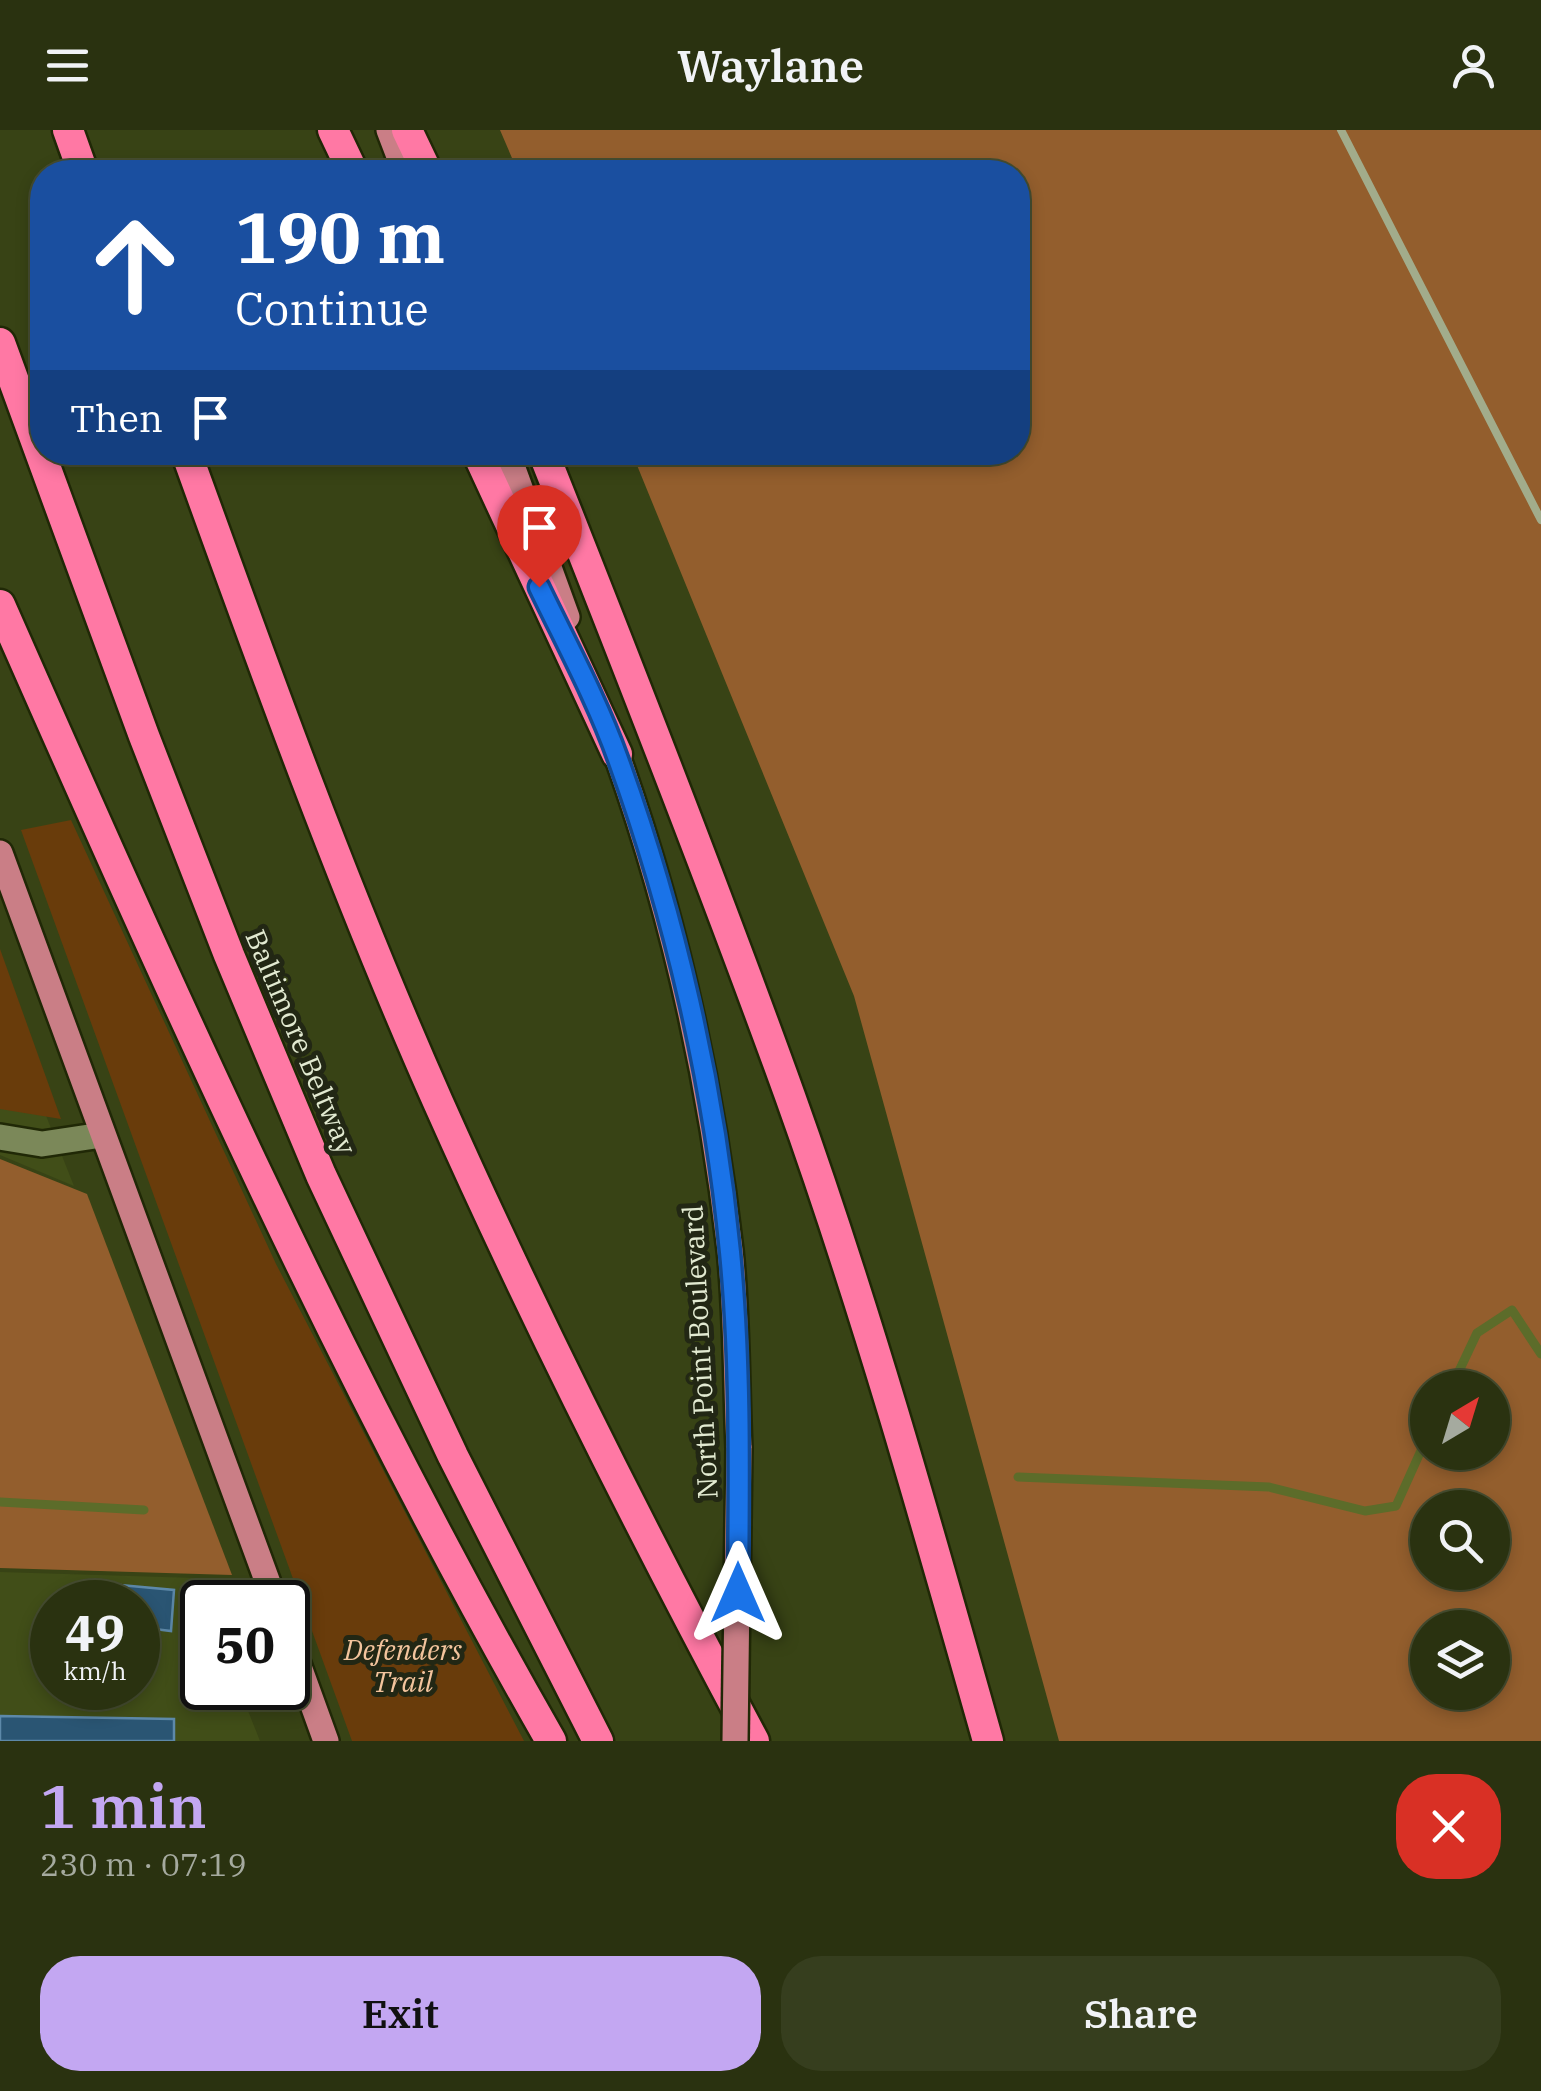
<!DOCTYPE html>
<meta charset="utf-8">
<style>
body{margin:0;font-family:"IBM Plex Serif",serif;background:#363e1e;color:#f1f3f6;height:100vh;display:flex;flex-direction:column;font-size:38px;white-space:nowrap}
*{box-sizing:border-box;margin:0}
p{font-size:32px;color:#a5aa9f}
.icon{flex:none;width:55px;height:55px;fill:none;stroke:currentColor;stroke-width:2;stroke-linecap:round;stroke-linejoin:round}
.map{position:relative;height:1611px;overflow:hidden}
.sheet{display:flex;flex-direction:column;background:#2a3210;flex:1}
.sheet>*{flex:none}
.banner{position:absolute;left:30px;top:30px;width:1000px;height:305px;border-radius:40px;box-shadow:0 5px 15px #0003,0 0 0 2px #464d30;background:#1a4fa0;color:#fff;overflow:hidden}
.needle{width:65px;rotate:38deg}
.controls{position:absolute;left:1410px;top:1240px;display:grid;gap:20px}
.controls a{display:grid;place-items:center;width:100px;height:100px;border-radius:50%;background:#2a3210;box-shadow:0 5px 15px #0003,0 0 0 2px #464d30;font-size:50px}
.speed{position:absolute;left:30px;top:1450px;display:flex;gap:20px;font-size:50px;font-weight:700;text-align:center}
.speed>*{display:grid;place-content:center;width:130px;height:130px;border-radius:50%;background:#2a3210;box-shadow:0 5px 15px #0003,0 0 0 2px #464d30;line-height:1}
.speed small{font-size:25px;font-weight:400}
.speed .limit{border:5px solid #111;border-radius:15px;background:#fff;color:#111}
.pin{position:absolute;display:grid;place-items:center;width:85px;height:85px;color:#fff;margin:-102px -42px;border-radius:50% 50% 50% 0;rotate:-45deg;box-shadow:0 0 10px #0007}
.pin .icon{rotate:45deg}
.me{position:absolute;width:110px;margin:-55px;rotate:0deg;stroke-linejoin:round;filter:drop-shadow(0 0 8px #0008)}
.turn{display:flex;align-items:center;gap:35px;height:210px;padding:0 40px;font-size:45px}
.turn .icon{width:130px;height:130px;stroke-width:2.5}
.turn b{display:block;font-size:70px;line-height:85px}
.then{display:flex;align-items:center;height:95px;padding:0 40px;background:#0003;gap:20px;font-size:38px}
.round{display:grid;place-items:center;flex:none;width:105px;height:105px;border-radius:40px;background:#363e1e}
.headline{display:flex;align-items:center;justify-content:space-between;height:170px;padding:0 40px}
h1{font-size:60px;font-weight:600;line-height:75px;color:#c3a7f2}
.primary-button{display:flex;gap:20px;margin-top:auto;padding:20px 40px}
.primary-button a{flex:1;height:115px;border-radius:40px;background:#c3a7f2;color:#111;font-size:40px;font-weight:600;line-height:115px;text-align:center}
.primary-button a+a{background:#363e1e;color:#f1f3f6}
header{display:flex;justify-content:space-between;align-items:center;height:130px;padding:0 40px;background:#2a3210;font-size:45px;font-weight:600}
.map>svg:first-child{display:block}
.built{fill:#414e18;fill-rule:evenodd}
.green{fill:#693c0b}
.forest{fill:#935e2d;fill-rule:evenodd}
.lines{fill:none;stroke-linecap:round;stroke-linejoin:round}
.stream{stroke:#5c6c2a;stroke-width:9}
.building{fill:#2a5573;stroke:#5d89a9;stroke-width:2.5}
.minor-casing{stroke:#202806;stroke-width:30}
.major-casing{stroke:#202806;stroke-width:30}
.highway-casing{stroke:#202806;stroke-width:35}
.minor{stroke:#7b8859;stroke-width:25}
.major{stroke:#ca7e86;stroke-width:25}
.highway{stroke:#ff78a4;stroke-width:30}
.rail{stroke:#a2ac8b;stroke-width:8}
.major-bridge-casing{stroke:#202806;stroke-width:30;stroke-linecap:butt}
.major-bridge{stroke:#ca7e86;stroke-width:25}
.route-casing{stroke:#114b97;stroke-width:25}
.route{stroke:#1a73e8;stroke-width:18}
.labels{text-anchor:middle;stroke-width:10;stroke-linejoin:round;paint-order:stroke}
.street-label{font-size:28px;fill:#e2ead1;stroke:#222714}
.park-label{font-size:28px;font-style:italic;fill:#f3c49d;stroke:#222714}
</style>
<header><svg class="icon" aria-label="menu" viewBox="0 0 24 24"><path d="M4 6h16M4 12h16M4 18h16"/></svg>Waylane<svg class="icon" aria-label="person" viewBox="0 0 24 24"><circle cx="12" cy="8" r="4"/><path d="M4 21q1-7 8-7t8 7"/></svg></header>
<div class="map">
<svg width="1541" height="1611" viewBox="0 0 1541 1611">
<rect width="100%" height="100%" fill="#384315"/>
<g class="built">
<path d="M0,870L74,1056L0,1025Z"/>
<path d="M0,1442L196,1448L206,1472H202V1558H239L260,1611H0ZM52,1472H138V1558H52Z"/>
</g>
<g class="green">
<path d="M71,690L276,1134L524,1611H352L21,700Z"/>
<path d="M0,819L61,989L0,979Z"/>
</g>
<g class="forest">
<path d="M500,0H1541V1611H1059L854,866L632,323L1018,322V42H518ZM1428,1258H1492V1322H1428ZM1428,1378H1492V1442H1428ZM1428,1498H1492V1562H1428Z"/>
<path d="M0,1029L87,1064L232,1445L0,1438Z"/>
</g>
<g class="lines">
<g class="stream">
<path d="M1451,1258L1477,1203L1512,1180L1541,1224"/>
<path d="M1018,1347L1269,1357L1365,1381L1396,1376L1428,1305"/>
<path d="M0,1372L144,1380"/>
</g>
</g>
<g class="building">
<path d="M120,1455L174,1460L171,1501L138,1497V1472H118Z"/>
<path d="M0,1586L174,1589V1611H0Z"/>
</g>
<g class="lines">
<g class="minor-casing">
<path id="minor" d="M0,1007L42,1014L102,1005"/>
</g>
<g class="major-casing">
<g id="major">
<path d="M389,0L405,42"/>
<path d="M507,322L567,487"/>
<path d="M611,609C671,773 710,946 730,1120C737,1185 736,1252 739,1318"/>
<path d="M0,723L275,1472"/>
<path d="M288,1506L326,1611"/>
</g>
</g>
<g class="highway-casing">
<g id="highway">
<path d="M68,0L83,42"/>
<path d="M333,0L353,42"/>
<path d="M407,0L427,42"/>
<path d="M0,213L144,606L229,825L321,1045L453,1326L598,1611"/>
<path d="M186,322C265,541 344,760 438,972C535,1190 642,1402 754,1611"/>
<path d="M477,322L617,624"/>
<path d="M543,322C628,536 712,750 790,966C866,1178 927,1395 988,1611"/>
<path d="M0,475C170,861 341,1245 551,1611"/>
</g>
</g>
<use href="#minor" class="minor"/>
<use href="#major" class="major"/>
<use href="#highway" class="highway"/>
<path class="rail" d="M1341,0L1541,390"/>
<g class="major-bridge-casing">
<path id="major-bridge" d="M735,1611L739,1318"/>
</g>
<use href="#major-bridge" class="major-bridge"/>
</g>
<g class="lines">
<g class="route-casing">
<path id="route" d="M539,457C566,513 597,570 618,629C675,786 714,956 730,1122C741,1235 739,1350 738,1463"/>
</g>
<use href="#route" class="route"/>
</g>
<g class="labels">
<g class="street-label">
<text transform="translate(301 912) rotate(67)" y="10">Baltimore Beltway</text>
<text transform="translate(700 1222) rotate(-93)" y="10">North Point Boulevard</text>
</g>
<g class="park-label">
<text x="403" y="1530">Defenders<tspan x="403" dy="32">Trail</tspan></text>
</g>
</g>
</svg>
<div class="controls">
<a><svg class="needle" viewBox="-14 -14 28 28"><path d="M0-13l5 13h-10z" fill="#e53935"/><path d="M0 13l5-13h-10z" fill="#a5aa9f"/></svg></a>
<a><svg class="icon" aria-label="search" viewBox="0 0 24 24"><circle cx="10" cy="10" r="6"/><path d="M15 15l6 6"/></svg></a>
<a><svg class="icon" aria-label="layers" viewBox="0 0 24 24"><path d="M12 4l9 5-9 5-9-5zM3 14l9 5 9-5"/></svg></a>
</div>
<div class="speed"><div>49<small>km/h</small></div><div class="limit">50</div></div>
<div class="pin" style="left:539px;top:457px;background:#d93025"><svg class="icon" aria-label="arrive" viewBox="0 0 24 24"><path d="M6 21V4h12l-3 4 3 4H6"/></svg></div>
<svg class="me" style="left:738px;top:1463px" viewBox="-20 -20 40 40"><path d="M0-17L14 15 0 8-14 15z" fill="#1a73e8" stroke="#fff" stroke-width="4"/></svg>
<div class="banner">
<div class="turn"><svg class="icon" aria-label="ahead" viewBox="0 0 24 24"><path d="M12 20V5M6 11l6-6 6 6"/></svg><div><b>190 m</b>Continue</div></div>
<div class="then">Then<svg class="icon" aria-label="arrive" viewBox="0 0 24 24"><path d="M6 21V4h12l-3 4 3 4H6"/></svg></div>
</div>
</div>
<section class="sheet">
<div class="headline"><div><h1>1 min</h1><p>230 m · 07:19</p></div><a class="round" style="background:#d93025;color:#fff"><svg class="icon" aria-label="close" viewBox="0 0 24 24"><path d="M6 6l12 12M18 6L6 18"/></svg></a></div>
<div class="primary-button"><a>Exit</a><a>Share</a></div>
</section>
